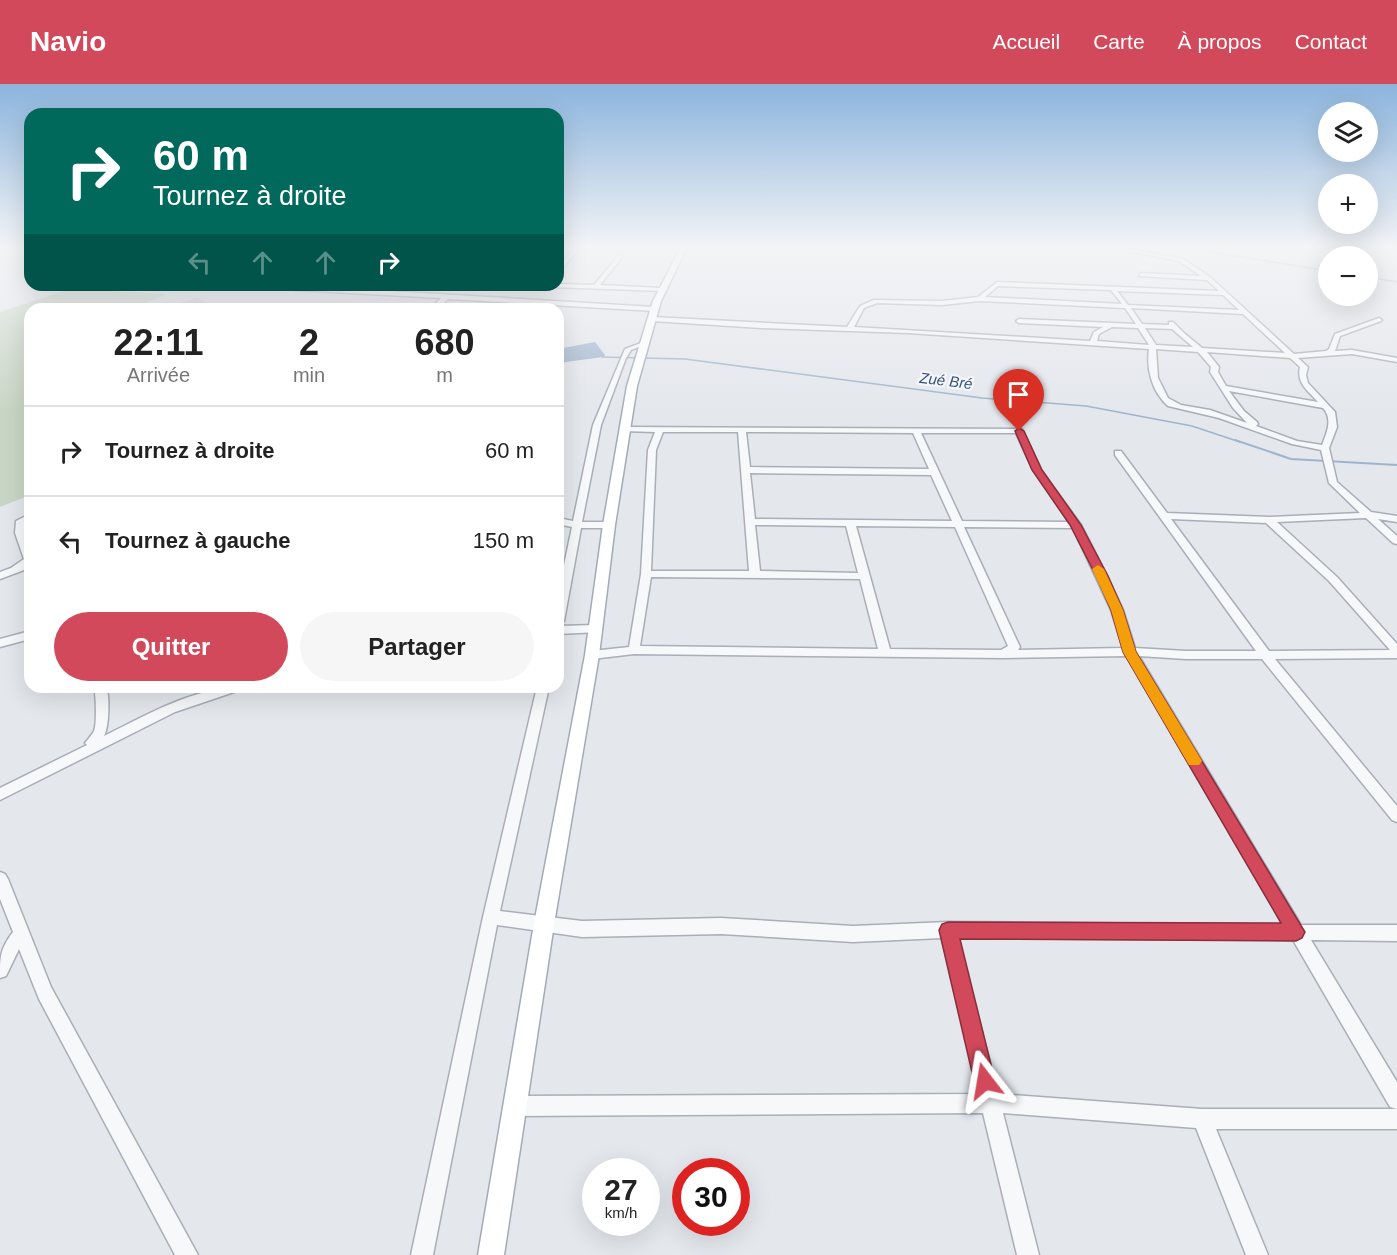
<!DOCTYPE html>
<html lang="fr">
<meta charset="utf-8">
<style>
body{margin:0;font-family:Helvetica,sans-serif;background:#f6f6f6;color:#222;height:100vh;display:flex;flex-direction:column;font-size:22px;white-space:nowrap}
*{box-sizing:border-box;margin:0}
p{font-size:20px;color:#767676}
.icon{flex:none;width:33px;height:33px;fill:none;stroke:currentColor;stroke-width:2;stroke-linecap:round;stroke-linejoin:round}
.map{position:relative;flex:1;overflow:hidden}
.side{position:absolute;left:24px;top:219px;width:540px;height:390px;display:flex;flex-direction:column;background:#fff;border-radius:18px;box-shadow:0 6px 24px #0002}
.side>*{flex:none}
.hud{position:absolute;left:24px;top:24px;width:540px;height:183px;border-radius:18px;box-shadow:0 6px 24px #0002;background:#00695c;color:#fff;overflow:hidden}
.tools{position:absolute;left:1318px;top:18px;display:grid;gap:12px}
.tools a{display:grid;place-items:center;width:60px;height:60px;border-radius:50%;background:#fff;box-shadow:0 6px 24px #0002;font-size:30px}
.speed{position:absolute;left:582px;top:1074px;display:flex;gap:12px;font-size:30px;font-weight:700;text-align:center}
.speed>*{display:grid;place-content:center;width:78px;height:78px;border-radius:50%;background:#fff;box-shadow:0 6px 24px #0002;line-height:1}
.speed small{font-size:15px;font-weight:400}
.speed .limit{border:9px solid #d22;background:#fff;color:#111}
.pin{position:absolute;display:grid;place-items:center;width:51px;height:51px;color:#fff;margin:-62px -26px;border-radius:50% 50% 50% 0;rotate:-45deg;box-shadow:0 0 6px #0007}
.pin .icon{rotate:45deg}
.me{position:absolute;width:66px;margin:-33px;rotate:346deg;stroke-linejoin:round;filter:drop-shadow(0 0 4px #0008)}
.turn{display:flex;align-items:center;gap:21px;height:126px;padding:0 30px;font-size:27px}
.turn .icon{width:78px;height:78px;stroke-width:2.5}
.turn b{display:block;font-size:42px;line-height:51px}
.lanes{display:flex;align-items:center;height:57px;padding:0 30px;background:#0003;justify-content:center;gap:30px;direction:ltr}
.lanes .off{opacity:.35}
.eta{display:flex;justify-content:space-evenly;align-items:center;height:102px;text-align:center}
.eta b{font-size:36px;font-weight:700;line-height:42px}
.primary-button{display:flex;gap:12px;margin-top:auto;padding:12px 30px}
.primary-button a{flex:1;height:69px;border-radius:36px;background:#d1495b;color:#fff;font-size:24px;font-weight:700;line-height:69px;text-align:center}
.primary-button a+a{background:#f6f6f6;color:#222}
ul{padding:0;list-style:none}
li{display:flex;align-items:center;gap:18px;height:90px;padding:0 30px;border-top:2px solid #e0e0e0}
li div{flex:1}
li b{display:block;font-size:22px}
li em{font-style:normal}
header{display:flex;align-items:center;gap:36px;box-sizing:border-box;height:84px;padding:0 30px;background:#d1495b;color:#fff}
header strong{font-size:28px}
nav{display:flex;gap:33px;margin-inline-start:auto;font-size:21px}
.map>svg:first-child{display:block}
.green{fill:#c9d6c5}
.water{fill:#9fb4cc}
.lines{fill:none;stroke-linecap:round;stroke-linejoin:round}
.stream-far1{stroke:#9fb4cc;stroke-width:1.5}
.stream{stroke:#9fb4cc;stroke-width:2}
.minor-casing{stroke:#a9aeb7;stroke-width:3}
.major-casing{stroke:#a3abb8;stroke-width:3}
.minor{fill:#f7f8fa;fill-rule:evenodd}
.major{fill:#fff;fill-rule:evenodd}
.route{fill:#d1495b;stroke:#882f3b;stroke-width:1.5}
.slow{fill:#f59e0b}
.labels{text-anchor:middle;stroke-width:4.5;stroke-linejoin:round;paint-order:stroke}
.far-water-label{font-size:15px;font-style:italic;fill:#34527a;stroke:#f4f6f9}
</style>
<header>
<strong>Navio</strong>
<nav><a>Accueil</a><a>Carte</a><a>À propos</a><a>Contact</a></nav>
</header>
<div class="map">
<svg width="1397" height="1171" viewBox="0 0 1397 1171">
<rect width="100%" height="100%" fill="#e4e7ec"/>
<path class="green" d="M70,205L167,210L144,220L163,224L197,214L217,223L214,225H30V411L0,423V228Z"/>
<path class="water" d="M595,258L605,271L603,273L558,279V265Z"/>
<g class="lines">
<g class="stream-far1">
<path d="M1179,163L1329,187"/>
<path d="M1368,193L1397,198"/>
<path d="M602,273L685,275L982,314L1086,322L1192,342L1240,358"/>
</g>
<path class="stream" d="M1235,356L1291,375L1397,381"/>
<g class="minor-casing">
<g id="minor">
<path d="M575,163H580L558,190V184Z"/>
<path d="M1107,163H1117L1183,175L1210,193L1294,270L1326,267L1329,265L1335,250L1379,234L1382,236L1381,237L1340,252L1335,267L1352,266L1397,274V278L1352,270L1298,274L1308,283L1306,291L1308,299L1335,328L1337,343L1329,364L1337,398L1371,428L1397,432V438L1378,435L1397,452V460L1393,459L1366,434L1277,438L1337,493L1397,560V574L1275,575L1397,722V738L1392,736L1262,575H1186L1139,572L1301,841H1397V857L1311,856L1397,998V1045H1216L1268,1171H1246L1196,1044L1003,1029L1039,1171H1017L983,1029L515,1032L508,1029L505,1022L508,1015L515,1012L979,1010L942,854L853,858L721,850L582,853L497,841L433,1171H411L483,833L537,603H549L500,827L582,837L721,834L853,842L948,838L1284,841L1127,572L1003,574L634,570L592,575L586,571L592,567L629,563L641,490L648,366L655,348L622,347V343H625L1022,345L1041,386L1081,441L1107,492L1123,526L1135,564L1186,567H1256L1115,371V367H1121L1167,429L1269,433L1360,429L1329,399L1321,366L1292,360L1219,334L1168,322C1152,308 1146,285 1149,265L908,249L761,244L652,237L649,235L652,233L847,243L860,222L874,216L942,217L978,213L997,198L1219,207L1207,196L1139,192L1141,189L1201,192L1179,177ZM998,202L1111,206L1122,220L985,213ZM1117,207L1223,211L1239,226L1128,221ZM980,217L1125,224L1136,240L1019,235L1016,237L1019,239L1103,243L1094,248L1090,257L854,243L864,224L877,219L942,221ZM1131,224L1243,230L1285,269L1202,264L1184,249L1173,238H1169V241L1142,240ZM1112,243L1138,244L1149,261L1097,257L1099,250ZM1145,244L1172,245L1193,263L1156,261ZM1156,265L1198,268L1211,283L1210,288L1233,324L1247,339L1210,326L1181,321L1168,314L1158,294ZM1207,268L1290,274L1300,283C1296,299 1308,307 1318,318L1226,302L1218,288L1219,283ZM1229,307L1323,324C1333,335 1327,348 1322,361L1297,357L1256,342L1258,340L1257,338L1244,327ZM663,348H738L749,487H651L656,366ZM746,348L913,349L929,385L750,383ZM921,349H1016L1033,386L1069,438L962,437ZM750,389L931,391L952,437L755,435ZM1171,435L1266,439L1329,497L1390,566L1269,567ZM755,441L846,442L858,489L760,487ZM856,442L955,443L1008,562L1001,566L890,565ZM964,443L1073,444L1111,526L1123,564L1018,566L1020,563ZM651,493L860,495L878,565L640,562ZM958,854L1293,856L1390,1023L1397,1025H1202L998,1010Z"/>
<path d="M620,170L623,172L600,201L661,204L663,207L552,203L549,201L558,200L594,201Z"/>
<path d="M287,201L654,223L657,225L654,227L448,215L437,225H430L441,214L295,206Z"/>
<path d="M641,259L646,260L631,266L626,274L601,341L582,438H609L614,441L609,444H581L564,537L558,541V510L572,443L558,440V434L573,437L593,341L625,265Z"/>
<path d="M30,430V437L26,438L25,449L30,464V480L24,486L0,495V488L11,484L24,475L15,449L16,437Z"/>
<path d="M596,541L600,542L602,545L600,548L558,550V542Z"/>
<path d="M30,547V555L0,563V555Z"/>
<path d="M94,603H106C110,612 109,643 104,652C147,631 194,603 242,603L240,606L175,628L0,716V704L87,661L85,659C88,655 92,651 94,647C97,641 96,609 94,603Z"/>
<path d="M0,788L5,790L8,795L51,903L198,1171H175L39,915L19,865L6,892L0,894C0,873 0,865 13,848L0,815Z"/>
</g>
</g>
<g class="major-casing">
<path id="major" d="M681,163H687L661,217L637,302L615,441L599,571L554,840L504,1171H478L534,840L585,571L603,441L627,302L653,217Z"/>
</g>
<use href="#minor" class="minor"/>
<use href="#major" class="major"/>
</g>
<linearGradient id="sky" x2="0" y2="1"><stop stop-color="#8bb4dd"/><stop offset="0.5" stop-color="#f3f4f6"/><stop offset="1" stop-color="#f3f4f6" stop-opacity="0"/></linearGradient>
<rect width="1397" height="327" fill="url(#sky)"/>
<path class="route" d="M1019,344L1024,347L1042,386L1081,441L1108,492L1123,526L1136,568L1305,848L1302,854L1296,857L960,855L995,997L992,1005L985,1008L977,1005L974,997L939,846L942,840L948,838L1281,839L1123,568L1111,526L1096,492L1070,441L1032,386L1015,347Z"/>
<path class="slow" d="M1098,481L1104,485L1123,526L1136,568L1199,672L1202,677L1199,681H1189L1123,568L1111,526L1092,485Z"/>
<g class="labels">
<g class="far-water-label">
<text transform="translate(946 297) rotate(7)" y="5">Zué Bré</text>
</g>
</g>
</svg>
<div class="tools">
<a><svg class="icon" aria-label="layers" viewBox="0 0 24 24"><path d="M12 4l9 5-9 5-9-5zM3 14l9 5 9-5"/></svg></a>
<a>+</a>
<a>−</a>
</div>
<div class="speed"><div>27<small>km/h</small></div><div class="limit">30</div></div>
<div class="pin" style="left:1019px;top:347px;background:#d93025"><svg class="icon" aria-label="arrive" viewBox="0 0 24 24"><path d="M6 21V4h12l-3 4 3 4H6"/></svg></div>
<svg class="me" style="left:985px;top:997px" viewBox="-20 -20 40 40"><path d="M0-17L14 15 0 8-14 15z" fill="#d1495b" stroke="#fff" stroke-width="4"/></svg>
<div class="hud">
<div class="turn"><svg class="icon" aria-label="right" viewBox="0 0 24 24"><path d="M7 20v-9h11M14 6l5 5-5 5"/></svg><div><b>60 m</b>Tournez à droite</div></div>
<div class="lanes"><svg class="icon off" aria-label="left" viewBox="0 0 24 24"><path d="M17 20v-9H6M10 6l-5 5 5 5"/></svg><svg class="icon off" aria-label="ahead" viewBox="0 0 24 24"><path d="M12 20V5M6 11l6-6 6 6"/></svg><svg class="icon off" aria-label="ahead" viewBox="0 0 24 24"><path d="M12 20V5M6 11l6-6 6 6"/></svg><svg class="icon" aria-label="right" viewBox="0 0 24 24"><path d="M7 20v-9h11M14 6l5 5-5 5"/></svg></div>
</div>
<section class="side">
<div class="eta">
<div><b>22:11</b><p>Arrivée</p></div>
<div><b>2</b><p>min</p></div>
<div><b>680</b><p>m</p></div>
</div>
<ul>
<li><svg class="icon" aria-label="right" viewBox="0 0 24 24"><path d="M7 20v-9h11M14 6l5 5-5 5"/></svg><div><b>Tournez à droite</b></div><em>60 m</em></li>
<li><svg class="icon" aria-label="left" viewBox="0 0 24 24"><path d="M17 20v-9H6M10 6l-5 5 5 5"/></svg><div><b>Tournez à gauche</b></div><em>150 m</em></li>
</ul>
<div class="primary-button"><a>Quitter</a><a>Partager</a></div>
</section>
</div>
